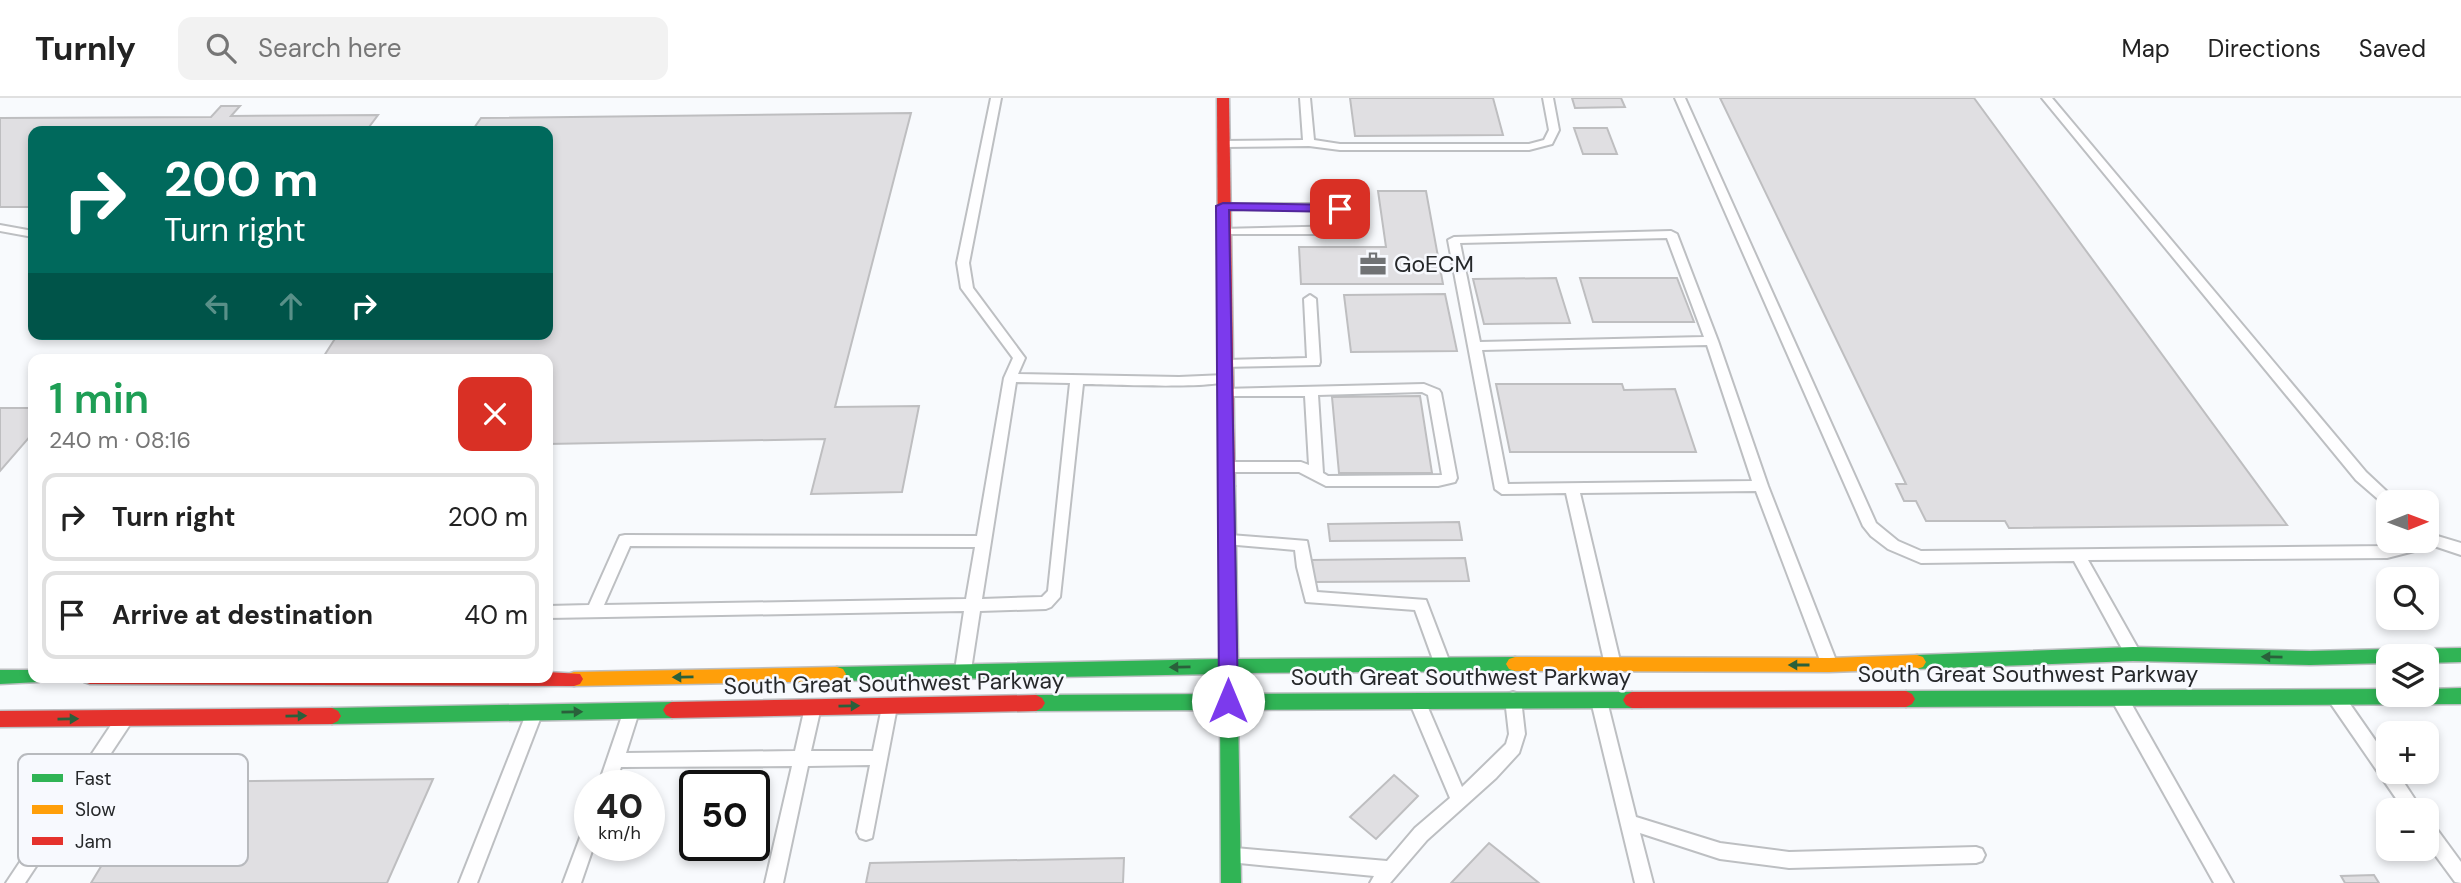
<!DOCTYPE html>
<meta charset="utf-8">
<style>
body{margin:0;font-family:"DM Sans",sans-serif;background:#f2f2f2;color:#222;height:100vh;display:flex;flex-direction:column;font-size:26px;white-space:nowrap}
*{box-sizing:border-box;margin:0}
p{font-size:23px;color:#767676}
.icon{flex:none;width:38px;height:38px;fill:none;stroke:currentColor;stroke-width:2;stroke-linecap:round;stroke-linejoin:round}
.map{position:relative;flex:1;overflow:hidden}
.drawer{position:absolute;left:28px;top:256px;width:525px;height:329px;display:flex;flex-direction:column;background:#fff;border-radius:14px;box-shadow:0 4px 10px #0003}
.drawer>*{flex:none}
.top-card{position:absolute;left:28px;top:28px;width:525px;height:214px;border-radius:14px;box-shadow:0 4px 10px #0003;background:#00695c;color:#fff;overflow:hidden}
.needle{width:46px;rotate:89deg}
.buttons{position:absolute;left:2376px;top:392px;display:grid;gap:14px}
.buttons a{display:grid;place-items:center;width:63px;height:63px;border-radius:14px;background:#fff;box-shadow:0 4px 10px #0003;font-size:35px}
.speed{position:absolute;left:574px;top:672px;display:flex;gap:14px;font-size:35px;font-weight:700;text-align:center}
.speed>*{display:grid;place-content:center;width:91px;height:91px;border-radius:50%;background:#fff;box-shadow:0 4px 10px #0003;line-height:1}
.speed small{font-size:18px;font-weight:400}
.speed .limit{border:4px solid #111;border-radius:10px;background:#fff;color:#111}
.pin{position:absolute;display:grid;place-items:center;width:60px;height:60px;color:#fff;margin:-30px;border-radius:14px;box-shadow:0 4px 10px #0006}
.me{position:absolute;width:77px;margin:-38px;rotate:0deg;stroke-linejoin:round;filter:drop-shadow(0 0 5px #0008)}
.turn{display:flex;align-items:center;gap:24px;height:147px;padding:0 21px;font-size:32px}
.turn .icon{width:91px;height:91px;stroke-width:2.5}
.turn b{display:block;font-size:49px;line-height:60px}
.lanes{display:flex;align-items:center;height:66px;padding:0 21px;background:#0003;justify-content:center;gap:35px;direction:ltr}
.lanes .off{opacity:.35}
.round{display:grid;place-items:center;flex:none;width:74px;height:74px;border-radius:14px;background:#f2f2f2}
.headline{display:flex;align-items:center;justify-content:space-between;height:119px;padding:0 21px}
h1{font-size:42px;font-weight:600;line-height:52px;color:#1e9e55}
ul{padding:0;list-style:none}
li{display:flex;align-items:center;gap:21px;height:88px;margin:0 14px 10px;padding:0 7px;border:4px solid #e0e0e0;border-radius:14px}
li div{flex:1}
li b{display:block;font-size:26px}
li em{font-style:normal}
header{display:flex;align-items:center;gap:42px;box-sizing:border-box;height:98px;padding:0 35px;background:#fff;border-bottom:2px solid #e0e0e0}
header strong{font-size:33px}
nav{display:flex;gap:38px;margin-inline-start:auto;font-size:24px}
.search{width:490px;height:63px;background:#f2f2f2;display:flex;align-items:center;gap:18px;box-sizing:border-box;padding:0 24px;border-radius:14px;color:#767676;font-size:26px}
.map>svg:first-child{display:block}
.building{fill:#e0dfe2;stroke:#bebec0;stroke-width:2}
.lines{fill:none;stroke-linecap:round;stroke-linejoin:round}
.lane-casing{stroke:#bdbfc2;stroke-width:4}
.fast-casing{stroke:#bdbfc2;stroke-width:3}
.slow-casing{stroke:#bdbfc2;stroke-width:3}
.jam-casing{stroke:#bdbfc2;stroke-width:3}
.lane{fill:#fefeff;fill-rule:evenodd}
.fast{fill:#30b455;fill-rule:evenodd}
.slow{fill:#ff9f0a;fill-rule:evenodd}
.jam{fill:#e5322d;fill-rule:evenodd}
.oneway{fill:#2a603b}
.route{fill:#7c3aed;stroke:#51269a;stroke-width:2}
.labels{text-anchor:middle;stroke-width:5;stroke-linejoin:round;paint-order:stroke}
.poi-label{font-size:23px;fill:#26282a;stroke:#f7f9fe;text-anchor:start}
.street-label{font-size:23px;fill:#26282a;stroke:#f7f9fe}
.key{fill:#f7f9fe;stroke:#b8babe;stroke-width:2}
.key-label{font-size:19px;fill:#26282a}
</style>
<header>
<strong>Turnly</strong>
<div class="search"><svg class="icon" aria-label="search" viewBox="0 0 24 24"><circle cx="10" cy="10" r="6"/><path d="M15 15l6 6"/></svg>Search here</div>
<nav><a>Map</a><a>Directions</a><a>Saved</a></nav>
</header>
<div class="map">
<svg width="2461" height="785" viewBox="0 0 2461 785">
<rect width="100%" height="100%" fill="#f8fafd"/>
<g class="building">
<path d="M1350,0H1493L1503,37L1355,38Z"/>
<path d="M1572,0H1621L1625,9L1575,10Z"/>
<path d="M1720,0H1974L2287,427L2009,430L2005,423H1926L1916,403H1904L1896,386H1906Z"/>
<path d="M221,8H240L231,18L378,17L366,33H33V109H0V20L211,19Z"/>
<path d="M911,15L835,309L919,308L902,394L811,396L825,341L548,346V261H322L338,236H548V33H472L481,20Z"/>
<path d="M1574,30H1607L1617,56H1583Z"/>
<path d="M1378,93H1426L1443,186H1301L1299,149H1386Z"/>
<path d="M1556,180L1570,225L1484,226L1473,181Z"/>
<path d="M1580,180H1677L1694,224H1593Z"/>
<path d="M1445,196L1457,253L1351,254L1344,197Z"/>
<path d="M1496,286H1622L1624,292L1675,291L1696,354H1510Z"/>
<path d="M1420,298L1432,375H1339L1332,299Z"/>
<path d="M0,310H33V335L0,373Z"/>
<path d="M1459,424L1462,442L1330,443L1328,426Z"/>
<path d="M1465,460L1469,483L1314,484L1312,462Z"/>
<path d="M1394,677L1418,698L1376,741L1350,719Z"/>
<path d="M433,681L387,785H91L152,684Z"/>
<path d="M1489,745L1539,785H1451Z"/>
<path d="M1124,760L1123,785H866L870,765Z"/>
<path d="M2374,777L2379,785H2345L2341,778Z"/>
</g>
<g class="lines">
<g class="lane-casing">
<g id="lane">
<path d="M991,0H1001L969,165L973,190L1025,260L1018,276L1179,279L1225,277L1231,281C1220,292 1106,286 1083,286L1060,499L1051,509L1046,511L980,513L971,572L969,577L963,578L957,577L955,572L964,513L548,520V508L589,507L618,442L620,438L625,437L977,438L1004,280L1013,260L961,190L957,165ZM1016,284L1070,285L1048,493L1042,499L982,501ZM630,448L975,449L966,501L604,507Z"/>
<path d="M1300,0H1310L1314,42L1340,46H1529L1544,42L1549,32L1543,0H1553L1559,32L1552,46L1529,52H1340L1309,48L1223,49L1218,46L1223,43L1303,42Z"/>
<path d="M1675,0H1685L1876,425L1898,443L1921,453L2387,448L2409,443H2427V438L2434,437L2461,445V457L2434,448L2387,460L2088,462L2140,554L2138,558L2132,560L2126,558L2074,463L1921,465L1888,451L1871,438L1863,428Z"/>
<path d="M2042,0H2052L2366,374L2398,404H2389V409L2386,408L2356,382Z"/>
<path d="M1223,106H1332L1351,111L1359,130L1342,136H1224L1220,135V131L1347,128L1342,115L1332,112L1219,111L1217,109Z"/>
<path d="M0,127L33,133V139L0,133Z"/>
<path d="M1671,133L1677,136L1718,243L1768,388L1837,565L1835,570L1829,571L1823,570L1821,565L1756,393L1580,395L1621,567L1619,572L1613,573L1607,572L1605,567L1566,395L1502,396L1495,391L1448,142L1454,139ZM1667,140L1704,239L1480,244L1460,145ZM1707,247L1752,383L1508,386L1482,252Z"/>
<path d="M1310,197L1316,201L1320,264L1319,267L1221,269L1220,266L1221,263L1226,262L1307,260L1304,201Z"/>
<path d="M1424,286L1439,292L1441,295L1457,380L1455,384L1438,388H1326L1299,374H1227L1220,369L1227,364H1301L1309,367L1305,298H1227L1220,294L1222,291ZM1422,294L1428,297L1442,377L1328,378L1323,375L1318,297Z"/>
<path d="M1230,437L1307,443L1317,494L1426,502L1450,565L1448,570L1442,571L1436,570L1415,512L1306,504L1297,469L1295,452L1225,446L1223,442L1225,438Z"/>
<path d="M1513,594L1519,596L1521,601L1525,636L1519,655L1496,680L1427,742L1390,785H1370L1374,778L1229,764L1226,758L1229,752L1235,750L1387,763L1415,730L1450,700L1409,603L1411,598L1417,596L1423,598L1462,689L1506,646L1509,636L1505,601L1507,596Z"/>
<path d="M2337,594L2343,596L2389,662V674H2397L2422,712H2404L2331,606L2329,601L2331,596Z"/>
<path d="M1599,596L1605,598L1607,603L1636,719L1720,745L1789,754L1976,749L1982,751L1985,757L1982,763L1976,765L1789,770L1720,761L1640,735L1653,785H1635L1591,603L1593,598Z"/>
<path d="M2121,596L2127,598L2233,785H2214L2115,608L2113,603L2115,598Z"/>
<path d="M813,602L819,604L821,609L811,653H873L883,604L889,602L895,604L897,609L872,740L866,742L860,740L857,734L870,667L808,668L783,785H765L792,668L621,669L615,688H598L625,609L631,607L637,609L639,614L626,655L795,653L805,609L807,604Z"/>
<path d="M534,609L540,611L542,616L477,785H459L526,616L528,611Z"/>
<path d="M123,616L129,618L131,623L129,628L25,785H6L117,618Z"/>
<path d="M2427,724L2433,726L2461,764V785L2455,784L2427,746Z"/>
<path d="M590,727V747H594L581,785H563L584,729Z"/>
</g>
</g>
<g class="fast-casing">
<g id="fast">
<path d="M1227,382L1235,388L1238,561L1515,559L1521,561L1524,566L1521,571L1515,573L1238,575V596L1632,594L1638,597L1641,602L1638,607L1632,610L1238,612L1241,785H1221L1220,612L1036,613L1030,610L1027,605L1030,600L1036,597L1220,596V576L837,583L831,581L828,576L831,571L837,569L1220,561L1219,388Z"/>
<path d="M2133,549L2310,553L2389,551L2396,554L2402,551L2461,550V564L2427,565V558H2389V565L2310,567L2133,563L1917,571L1911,569L1908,564L1911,559L1917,557Z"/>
<path d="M0,572H33V579H42L39,584L0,586Z"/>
<path d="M2461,590V606L1906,609L1900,606L1897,601L1900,596L1906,593L2389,591V597H2427V591Z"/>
<path d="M672,604L678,607L681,612L678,617L672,620L332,626L326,623L323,618L326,613L332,610Z"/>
</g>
</g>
<g class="slow-casing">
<g id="slow">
<path d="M1917,557L1923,559L1926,564L1923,569L1917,571L1829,574L1515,573L1509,571L1506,566L1509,561L1515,559L1829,560Z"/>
<path d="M837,569L843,571L846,576L843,581L837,583L574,588L568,586L565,581L568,576L574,574Z"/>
</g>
</g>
<g class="jam-casing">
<g id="jam">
<path d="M1217,0H1229L1235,388L1227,394L1219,388Z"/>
<path d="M548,574L580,576L583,581L580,586L574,588L90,586L84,584L81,579H548Z"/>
<path d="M1906,593L1912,596L1915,601L1912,606L1906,609L1632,610L1626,607L1623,602L1626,597L1632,594Z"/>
<path d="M1036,597L1042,600L1045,605L1042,610L1036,613L672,620L666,617L663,612L666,607L672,604Z"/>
<path d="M332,610L338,613L341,618L338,623L332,626L0,629V613Z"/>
</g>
</g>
<use href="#lane" class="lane"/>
<use href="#fast" class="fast"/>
<use href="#slow" class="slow"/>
<use href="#jam" class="jam"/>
</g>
<defs><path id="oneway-solid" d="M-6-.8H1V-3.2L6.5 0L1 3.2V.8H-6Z" transform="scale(1.75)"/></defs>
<g class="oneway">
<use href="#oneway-solid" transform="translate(2272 559) rotate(-179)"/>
<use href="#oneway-solid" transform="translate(1799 567) rotate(-180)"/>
<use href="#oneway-solid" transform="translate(1180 569) rotate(179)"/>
<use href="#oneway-solid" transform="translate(683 579) rotate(179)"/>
<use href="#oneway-solid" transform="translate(849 608) rotate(-1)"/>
<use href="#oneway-solid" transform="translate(572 614) rotate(-1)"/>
<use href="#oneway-solid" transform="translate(296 618) rotate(-1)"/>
<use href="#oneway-solid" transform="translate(68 621) rotate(-1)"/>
</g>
<path class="route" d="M1223,105L1340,107L1347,111L1340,114L1229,112L1238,603L1235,609L1228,611L1222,609L1219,603L1216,108Z"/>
<defs>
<g id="office-bare" transform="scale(2.1)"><path d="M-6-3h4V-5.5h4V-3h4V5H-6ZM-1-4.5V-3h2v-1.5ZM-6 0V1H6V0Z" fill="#707274" stroke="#f7f9fe" stroke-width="2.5" paint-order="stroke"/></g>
</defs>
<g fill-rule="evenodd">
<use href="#office-bare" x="1373" y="166"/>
</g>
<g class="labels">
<g class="poi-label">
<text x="1394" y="174">GoECM</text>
</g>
<g class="street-label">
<text x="2028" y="584">South Great Southwest Parkway</text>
<text x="1461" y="587">South Great Southwest Parkway</text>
<text transform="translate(894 585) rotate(-1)" y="8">South Great Southwest Parkway</text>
</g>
</g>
<rect x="18" y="656" width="230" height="112" rx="10" class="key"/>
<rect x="32" y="676" width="31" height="8" fill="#30b455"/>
<rect x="32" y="707" width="31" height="9" fill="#ff9f0a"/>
<rect x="32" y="739" width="31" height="8" fill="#e5322d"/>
<g class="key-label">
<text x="75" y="687">Fast</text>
<text x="75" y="718">Slow</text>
<text x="75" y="750">Jam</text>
</g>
</svg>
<div class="buttons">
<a><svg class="needle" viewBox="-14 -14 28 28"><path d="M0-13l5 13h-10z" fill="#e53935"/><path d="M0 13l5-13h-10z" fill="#767676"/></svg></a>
<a><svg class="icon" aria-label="search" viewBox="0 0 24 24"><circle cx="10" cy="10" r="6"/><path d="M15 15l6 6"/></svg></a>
<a><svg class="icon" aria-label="layers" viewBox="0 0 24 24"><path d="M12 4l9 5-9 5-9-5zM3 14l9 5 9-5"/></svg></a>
<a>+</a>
<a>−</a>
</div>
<div class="speed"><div>40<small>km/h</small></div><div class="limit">50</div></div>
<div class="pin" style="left:1340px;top:111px;background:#d93025"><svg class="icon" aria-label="arrive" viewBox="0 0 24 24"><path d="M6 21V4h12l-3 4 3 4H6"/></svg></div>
<svg class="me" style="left:1228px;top:603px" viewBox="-20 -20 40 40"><circle r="19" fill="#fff"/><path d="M0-13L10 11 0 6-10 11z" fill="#7c3aed"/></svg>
<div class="top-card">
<div class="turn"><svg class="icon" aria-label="right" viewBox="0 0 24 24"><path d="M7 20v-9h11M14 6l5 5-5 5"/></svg><div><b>200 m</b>Turn right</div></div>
<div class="lanes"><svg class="icon off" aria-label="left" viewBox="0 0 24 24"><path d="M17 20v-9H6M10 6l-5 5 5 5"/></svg><svg class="icon off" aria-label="ahead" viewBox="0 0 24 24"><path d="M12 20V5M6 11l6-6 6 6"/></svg><svg class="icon" aria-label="right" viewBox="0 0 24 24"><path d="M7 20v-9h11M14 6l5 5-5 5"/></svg></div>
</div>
<section class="drawer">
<div class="headline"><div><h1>1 min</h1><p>240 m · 08:16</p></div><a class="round" style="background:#d93025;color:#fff"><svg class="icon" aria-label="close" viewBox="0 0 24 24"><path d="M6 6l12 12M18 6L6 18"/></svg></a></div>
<ul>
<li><svg class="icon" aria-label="right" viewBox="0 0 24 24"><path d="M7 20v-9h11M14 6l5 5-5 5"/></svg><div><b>Turn right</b></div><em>200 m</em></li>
<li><svg class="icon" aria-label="arrive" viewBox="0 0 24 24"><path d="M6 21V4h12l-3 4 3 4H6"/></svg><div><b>Arrive at destination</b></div><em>40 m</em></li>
</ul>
</section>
</div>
